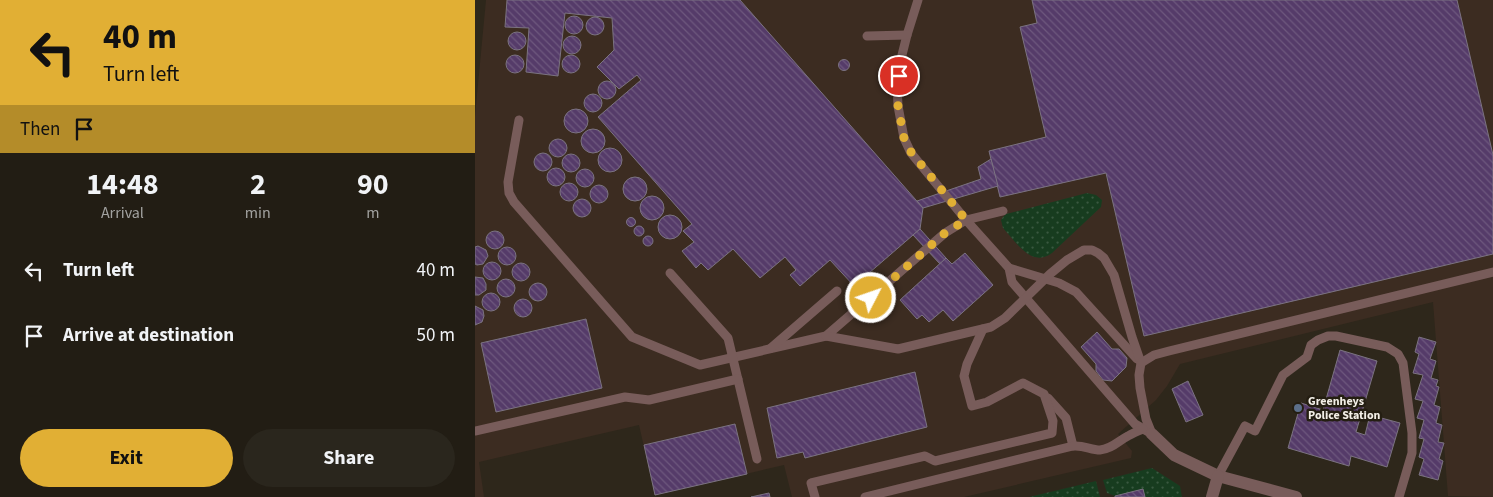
<!DOCTYPE html>
<style>
body{margin:0;font-family:"Source Sans 3",sans-serif;background:#2a261d;color:#f1f3f6;height:100vh;display:flex;flex-direction:column;font-size:19px;white-space:nowrap}
*{box-sizing:border-box;margin:0}
p{font-size:16px;color:#a2a2a0}
.icon{flex:none;width:28px;height:28px;fill:none;stroke:currentColor;stroke-width:2;stroke-linecap:round;stroke-linejoin:round}
.map{position:relative;flex:1;overflow:hidden}
.drawer{display:flex;flex-direction:column;background:#221d14;width:475px}
.drawer>*{flex:none}
.top-card{background:#e1af34;color:#111;overflow:hidden}
.pin{position:absolute;display:grid;place-items:center;width:42px;height:42px;color:#fff;margin:-21px;border:2px solid #fff;border-radius:50%;box-shadow:0 1px 5px #0007}
.me{position:absolute;width:55px;margin:-28px;rotate:49deg;stroke-linejoin:round;filter:drop-shadow(0 0 4px #0008)}
.turn{display:flex;align-items:center;gap:18px;height:105px;padding:0 20px;font-size:22px}
.turn .icon{width:65px;height:65px;stroke-width:2.5}
.turn b{display:block;font-size:35px;line-height:42px}
.then{display:flex;align-items:center;height:48px;padding:0 20px;background:#0003;gap:10px;font-size:19px}
.eta{display:flex;justify-content:space-evenly;align-items:center;height:85px;text-align:center}
.eta b{font-size:30px;font-weight:700;line-height:35px}
.cta{display:flex;gap:10px;margin-top:auto;padding:10px 20px}
.cta a{flex:1;height:58px;border-radius:30px;background:#e1af34;color:#111;font-size:20px;font-weight:700;line-height:58px;text-align:center}
.cta a+a{background:#2a261d;color:#f1f3f6}
ul{padding:0;list-style:none}
li{display:flex;align-items:center;gap:15px;height:65px;padding:0 20px}
li div{flex:1}
li b{display:block;font-size:19px}
li em{font-style:normal}
main{display:flex;flex:1;min-height:0}
.map>svg:first-child{display:block}
.industrial{fill:#3c2c21}
.grass{fill:url(#grass-dots)}
.building{fill:url(#building-back-hatch);stroke:#7b7381}
.lines{fill:none;stroke-linecap:round;stroke-linejoin:round}
.lane{stroke:#785c5a;stroke-width:9}
.street{stroke:#785c5a;stroke-width:12}
.route{stroke:#e1af34;stroke-width:9;stroke-dasharray:0 16.2}
.service-dot{fill:#5c6f8a;stroke:#241e12;stroke-width:2}
.labels{text-anchor:middle;stroke-width:5;stroke-linejoin:round;paint-order:stroke}
.poi-label{font-size:12px;font-weight:bold;fill:#f3efe7;stroke:#241e12;text-anchor:start}
</style>
<main>
<section class="drawer">
<div class="top-card">
<div class="turn"><svg class="icon" aria-label="left" viewBox="0 0 24 24"><path d="M17 20v-9H6M10 6l-5 5 5 5"/></svg><div><b>40 m</b>Turn left</div></div>
<div class="then">Then<svg class="icon" aria-label="arrive" viewBox="0 0 24 24"><path d="M6 21V4h12l-3 4 3 4H6"/></svg></div>
</div>
<div class="eta">
<div><b>14:48</b><p>Arrival</p></div>
<div><b>2</b><p>min</p></div>
<div><b>90</b><p>m</p></div>
</div>
<ul>
<li><svg class="icon" aria-label="left" viewBox="0 0 24 24"><path d="M17 20v-9H6M10 6l-5 5 5 5"/></svg><div><b>Turn left</b></div><em>40 m</em></li>
<li><svg class="icon" aria-label="arrive" viewBox="0 0 24 24"><path d="M6 21V4h12l-3 4 3 4H6"/></svg><div><b>Arrive at destination</b></div><em>50 m</em></li>
</ul>
<div class="cta"><a>Exit</a><a>Share</a></div>
</section>
<div class="map">
<svg width="1018" height="497" viewBox="0 0 1018 497">
<defs>
<pattern id="grass-dots" width="8" height="8" patternUnits="userSpaceOnUse" patternTransform="scale(1.25)"><rect width="8" height="8" fill="#173c1f"/><path d="M2 2h.1M6 6h.1" fill="none" stroke="#395840" stroke-width="1.8" stroke-linecap="round"/></pattern>
<pattern id="building-back-hatch" width="6" height="6" patternUnits="userSpaceOnUse" patternTransform="scale(1.25)"><rect width="6" height="6" fill="#553b69"/><path d="M-1 5l2 2M0 0l6 6M5-1l2 2" fill="none" stroke="#6e587e"/></pattern>
</defs>
<rect width="100%" height="100%" fill="#2e271b"/>
<path class="industrial" d="M11,0H1018V497L973,496L958,302L705,364L692,386L681,400L643,434L657,451L656,458L489,497H317L309,465L180,495L164,425L4,462L9,497H0V116Z"/>
<g class="grass">
<path d="M612,193L621,195L627,200L626,207L577,253C556,268 542,243 528,228L526,220L528,217L531,214Z"/>
<path d="M677,468L705,486L707,497H670L668,489L640,496L632,493L628,480Z"/>
<path d="M621,481L625,497H554Z"/>
</g>
<g class="building">
<path d="M32,0H265L448,208L445,229L379,286L355,260L325,286L315,275L321,270L310,257L285,278L258,249L233,270L226,263L221,268L207,251L219,242L208,231L217,224L123,117L166,80L162,75L144,89L122,67L139,50L137,18L90,13L83,76L51,72L54,28L30,27Z"/>
<path d="M557,0H982L1018,155V254L669,336L631,173L525,197L514,151L571,137L545,27L562,23Z"/>
<circle cx="99" cy="25" r="9"/>
<circle cx="120" cy="26" r="9"/>
<circle cx="42" cy="41" r="9"/>
<circle cx="97" cy="45" r="9"/>
<circle cx="40" cy="64" r="9"/>
<circle cx="96" cy="64" r="9"/>
<circle cx="369" cy="65" r="5.5"/>
<circle cx="132" cy="90" r="9"/>
<circle cx="118" cy="103" r="9"/>
<circle cx="101" cy="121" r="12"/>
<circle cx="118" cy="141" r="12"/>
<circle cx="83" cy="148" r="9"/>
<circle cx="135" cy="160" r="12"/>
<circle cx="68" cy="162" r="9"/>
<circle cx="96" cy="163" r="9"/>
<path d="M516,159L523,186L448,208L442,201L506,179L503,167Z"/>
<circle cx="81" cy="177" r="9"/>
<circle cx="110" cy="178" r="9"/>
<circle cx="160" cy="189" r="12"/>
<circle cx="94" cy="192" r="9"/>
<circle cx="124" cy="194" r="9"/>
<circle cx="177" cy="208" r="12"/>
<circle cx="107" cy="208" r="9"/>
<circle cx="195" cy="227" r="12"/>
<circle cx="156" cy="222" r="4.5"/>
<circle cx="164" cy="231" r="5"/>
<path d="M445,229L471,258L465,264L438,235Z"/>
<circle cx="20" cy="240" r="9"/>
<circle cx="173" cy="241" r="5"/>
<path d="M3,246L11,250L13,256L8,264L2,265L0,264V247Z"/>
<circle cx="32" cy="256" r="9"/>
<path d="M490,253L518,285L478,321L468,310L454,322L447,315L442,319L425,300L471,258L477,264Z"/>
<circle cx="17" cy="271" r="9"/>
<circle cx="46" cy="272" r="9"/>
<path d="M0,277L8,278L11,284V290L4,295H0Z"/>
<circle cx="31" cy="288" r="9"/>
<circle cx="63" cy="292" r="9"/>
<circle cx="16" cy="302" r="9"/>
<circle cx="48" cy="308" r="9"/>
<path d="M0,306L8,310L9,316L7,322L0,325Z"/>
<path d="M111,319L127,388L21,412L6,343Z"/>
<path d="M622,332L637,349H644L652,358L651,367L637,381L628,380L621,371V364L606,347Z"/>
<path d="M944,337L961,342L955,359L961,361L956,378L963,380L961,386L964,387L959,405L965,407L961,423L967,425L963,442L969,443L964,459L968,461L963,480L944,475L949,459L944,457L949,439L944,438L949,420L942,418L948,401L940,399L948,375L938,373L944,354L940,352Z"/>
<path d="M865,350L902,361L881,432L890,435L895,415L925,423L912,467L876,456L874,466L813,448L826,403L848,410Z"/>
<path d="M440,372L452,427L330,458L328,452L302,458L292,408Z"/>
<path d="M713,381L728,415L711,422L697,389Z"/>
<path d="M260,424L272,474L180,495L169,445Z"/>
<path d="M668,489L670,497H640V496Z"/>
<path d="M294,493L295,497H276Z"/>
</g>
<g class="lines">
<g class="lane">
<path d="M443,0L432,35L426,59L422,84L423,106L429,138L436,153L491,220L534,268L537,282L660,424L677,434"/>
<path d="M392,36L432,35"/>
<path d="M44,120L33,182L34,193L39,202L157,337L225,365L351,336L470,233L491,220L528,211"/>
<path d="M534,268L584,283L601,292L662,359"/>
<path d="M195,273L253,338L282,459"/>
<path d="M351,336L423,349L516,327L530,318L575,274L592,260L609,250H617L623,253L629,258L639,275L657,337L666,363L664,375L665,388L671,419L677,434"/>
<path d="M296,348L362,291"/>
<path d="M666,363L679,355L694,351L1018,272"/>
<path d="M573,398L591,418L598,446"/>
<path d="M0,431L150,397L174,400L263,379"/>
<path d="M743,476L770,426L780,431L808,375L832,357L836,345L843,340L853,336H861L912,347L923,354L928,363L937,433V453L924,497"/>
<path d="M340,497L336,483L450,456L460,461L577,433L578,421L569,394L548,383L512,402L497,406L489,376L492,364L508,329"/>
<path d="M390,497L598,446C609,445 616,450 625,450C637,449 643,441 653,436C658,433 663,431 668,429"/>
</g>
<g class="street">
<path d="M677,434L699,455L743,476L821,497"/>
<path d="M737,497L743,476"/>
</g>
</g>
<g class="lines">
<path class="route" d="M396,298L470,233L491,220L436,152L429,138L423,106L424,76"/>
</g>
<circle class="service-dot" cx="823" cy="408" r="5"/>
<g class="labels">
<g class="poi-label">
<text x="833" y="405">Greenheys<tspan x="833" dy="14">Police Station</tspan></text>
</g>
</g>
</svg>
<div class="pin" style="left:424px;top:76px;background:#d93025"><svg class="icon" aria-label="arrive" viewBox="0 0 24 24"><path d="M6 21V4h12l-3 4 3 4H6"/></svg></div>
<svg class="me" style="left:396px;top:298px" viewBox="-20 -20 40 40"><circle r="17" fill="#e1af34" stroke="#fff" stroke-width="3"/><path d="M0-11L8 9 0 5-8 9z" fill="#fff"/></svg>
</div>
</main>
